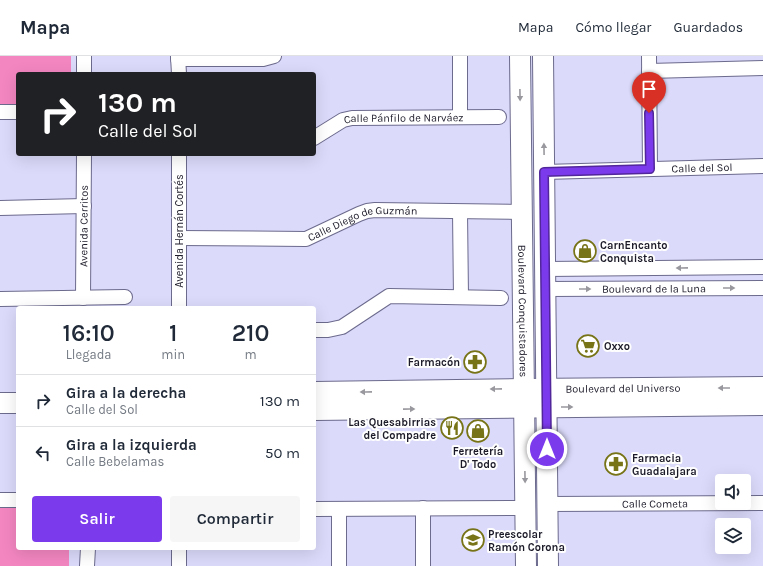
<!DOCTYPE html>
<html lang="es">
<meta charset="utf-8">
<style>
body{margin:0;font-family:Karla,sans-serif;background:#f6f6f7;color:#1f2937;height:100vh;display:flex;flex-direction:column;font-size:15px;white-space:nowrap}
*{box-sizing:border-box;margin:0}
p{font-size:13px;color:#747a83}
.icon{flex:none;width:22px;height:22px;fill:none;stroke:currentColor;stroke-width:2;stroke-linecap:round;stroke-linejoin:round}
.map{position:relative;flex:1;overflow:hidden}
.sheet{position:absolute;left:16px;top:250px;width:300px;height:244px;display:flex;flex-direction:column;background:#fff;border-radius:4px;box-shadow:0 4px 16px #0002}
.sheet>*{flex:none}
.guide{position:absolute;left:16px;top:16px;width:300px;height:84px;border-radius:4px;box-shadow:0 4px 16px #0002;background:#202124;color:#fff;overflow:hidden}
.tools{position:absolute;left:715px;top:418px;display:grid;gap:8px}
.tools a{display:grid;place-items:center;width:36px;height:36px;border-radius:4px;background:#fff;box-shadow:0 4px 16px #0002;font-size:20px}
.pin{position:absolute;display:grid;place-items:center;width:34px;height:34px;color:#fff;margin:-41px -17px;border-radius:50% 50% 50% 0;rotate:-45deg;box-shadow:0 0 4px #0007}
.pin .icon{rotate:45deg}
.me{position:absolute;width:44px;margin:-22px;rotate:0deg;stroke-linejoin:round;filter:drop-shadow(0 0 3px #0008)}
.turn{display:flex;align-items:center;gap:14px;height:84px;padding:0 16px;font-size:18px}
.turn .icon{width:52px;height:52px;stroke-width:2.5}
.turn b{display:block;font-size:28px;line-height:34px}
.eta{display:flex;justify-content:space-evenly;align-items:center;height:68px;text-align:center}
.eta b{font-size:24px;font-weight:600;line-height:28px}
.action{display:flex;gap:8px;margin-top:auto;padding:8px 16px}
.action a{flex:1;height:46px;border-radius:4px;background:#7c3aed;color:#fff;font-size:16px;font-weight:600;line-height:46px;text-align:center}
.action a+a{background:#f6f6f7;color:#1f2937}
ul{padding:0;list-style:none}
li{display:flex;align-items:center;gap:12px;height:52px;padding:0 16px;border-top:1px solid #e0e1e3}
li div{flex:1}
li b{display:block;font-size:15px}
li em{font-style:normal}
header{display:flex;align-items:center;gap:24px;box-sizing:border-box;height:56px;padding:0 20px;background:#fff;border-bottom:1px solid #e0e1e3}
header strong{font-size:19px}
nav{display:flex;gap:22px;margin-inline-start:auto;font-size:14px}
.map>svg:first-child{display:block}
.green{fill:#f386c1}
.lines{fill:none;stroke-linecap:round;stroke-linejoin:round}
.street-casing{stroke:#6c6a8d;stroke-width:16}
.secondary-casing{stroke:#6c6a8d;stroke-width:22}
.street{stroke:#fff;stroke-width:14}
.secondary{stroke:#fff;stroke-width:20}
.oneway{fill:#98989e}
.route-casing{stroke:#51269a;stroke-width:10}
.route{stroke:#7c3aed;stroke-width:7}
.labels{text-anchor:middle;stroke-width:4;stroke-linejoin:round;paint-order:stroke}
.street-label{font-size:11px;fill:#1b1a28;stroke:#fefefe}
.poi-label{font-size:11px;font-weight:bold;fill:#1b1a28;stroke:#fefefe;text-anchor:start}
</style>
<header>
<strong>Mapa</strong>
<nav><a>Mapa</a><a>Cómo llegar</a><a>Guardados</a></nav>
</header>
<div class="map">
<svg width="763" height="510" viewBox="0 0 763 510">
<rect width="100%" height="100%" fill="#dbdafa"/>
<g class="green">
<path d="M0,0H71V18H18V48H0Z"/>
<path d="M0,452H18V492H69V510H0Z"/>
</g>
<g class="lines">
<g class="street-casing">
<g id="street">
<path d="M178,0L179,18"/>
<path d="M649,0L650,113"/>
<path d="M178,3H263L274,0"/>
<path d="M649,15L763,12"/>
<path d="M84,18V0"/>
<path d="M0,56H18"/>
<path d="M460,61V0"/>
<path id="s1" d="M314,82L343,64L352,62L499,61"/>
<path id="s2" d="M544,116L763,110"/>
<path d="M0,152L84,150"/>
<path d="M460,156L461,241"/>
<path id="s3" d="M179,182L306,183L359,158L367,155L375,154L522,156"/>
<path d="M546,213L763,211"/>
<path id="s4" d="M546,233L763,232"/>
<path id="s5" d="M83,242L84,98"/>
<path d="M0,243L125,241"/>
<path d="M179,252V98"/>
<path d="M314,274H328L342,271L389,240L501,242"/>
<path d="M0,444H18"/>
<path id="s6" d="M547,448L763,447"/>
<path d="M314,453L525,452"/>
<path d="M339,453V510"/>
<path d="M87,510L88,492"/>
<path d="M179,510V492"/>
<path d="M423,510V452"/>
</g>
</g>
<g class="secondary-casing">
<g id="secondary">
<path id="s7" d="M520,0L526,510"/>
<path d="M543,0L548,510"/>
<path id="s8" d="M314,336L524,333L763,331"/>
<path d="M0,347H18"/>
<path d="M314,354L763,349"/>
</g>
</g>
<use href="#street" class="street"/>
<use href="#secondary" class="secondary"/>
</g>
<defs><path id="oneway-solid" d="M-6-.8H1V-3.2L6.5 0L1 3.2V.8H-6Z"/></defs>
<g class="oneway">
<use href="#oneway-solid" transform="translate(520 39) rotate(89)"/>
<use href="#oneway-solid" transform="translate(544 93) rotate(-91)"/>
<use href="#oneway-solid" transform="translate(682 212) rotate(179)"/>
<use href="#oneway-solid" transform="translate(729 232)"/>
<use href="#oneway-solid" transform="translate(585 233)"/>
<use href="#oneway-solid" transform="translate(724 332) rotate(180)"/>
<use href="#oneway-solid" transform="translate(496 333) rotate(179)"/>
<use href="#oneway-solid" transform="translate(366 336) rotate(179)"/>
<use href="#oneway-solid" transform="translate(567 351)"/>
<use href="#oneway-solid" transform="translate(409 353) rotate(-1)"/>
<use href="#oneway-solid" transform="translate(525 421) rotate(89)"/>
</g>
<g class="lines">
<g class="route-casing">
<path id="route" d="M547,393L544,116L650,113L649,57"/>
</g>
<use href="#route" class="route"/>
</g>
<defs>
<g id="shop-ring" transform="scale(1.15)"><circle r="9.5" fill="#fefefe" stroke="#777317" stroke-width="1.5"/><path d="M-5-2.5h2.3a2.7 3.5 0 0 1 5.4 0H5L5.5 6h-11ZM-1.5-2.5h3a1.5 2.3 0 0 0-3 0Z" fill="#777317"/></g>
<g id="supermarket-ring" transform="scale(1.15)"><circle r="9.5" fill="#fefefe" stroke="#777317" stroke-width="1.5"/><path d="M-6-5.5h2.5l.6 2H6L4.5 2H-2.5L-4.4-4H-6ZM-1.5 3.2a1.3 1.3 0 1 0 .1 0ZM3 3.2a1.3 1.3 0 1 0 .1 0Z" fill="#777317"/></g>
<g id="pharmacy-ring" transform="scale(1.15)"><circle r="9.5" fill="#fefefe" stroke="#777317" stroke-width="1.5"/><path d="M-2-6h4v4h4v4h-4v4h-4v-4h-4v-4h4Z" fill="#777317"/></g>
<g id="restaurant-ring" transform="scale(1.15)"><circle r="9.5" fill="#fefefe" stroke="#777317" stroke-width="1.5"/><path d="M-5-6h1v4h1v-4h1v4h1v-4h1v5L-1.5 .5V6h-2V.5L-5-1ZM5-6V6H3V1.5H1.5Q1.5-4 5-6Z" fill="#777317"/></g>
<g id="school-ring" transform="scale(1.15)"><circle r="9.5" fill="#fefefe" stroke="#777317" stroke-width="1.5"/><path d="M0-5L7-2L0 1L-7-2ZM-4 1L0 2.5L4 1V4Q0 6-4 4Z" fill="#777317"/></g>
</defs>
<g fill-rule="evenodd">
<use href="#shop-ring" x="585" y="195"/>
<use href="#supermarket-ring" x="588" y="290"/>
<use href="#pharmacy-ring" x="475" y="306"/>
<use href="#restaurant-ring" x="452" y="372"/>
<use href="#shop-ring" x="478" y="375"/>
<use href="#pharmacy-ring" x="616" y="408"/>
<use href="#school-ring" x="473" y="484"/>
</g>
<g class="labels">
<g class="street-label">
<text dy="4" stroke="none"><textPath href="#s1" startOffset="95">Calle Pánfilo de Narváez</textPath></text>
<text dy="4" stroke="none"><textPath href="#s2" startOffset="158">Calle del Sol</textPath></text>
<text dy="4" stroke="none"><textPath href="#s3" startOffset="187">Calle Diego de Guzmán</textPath></text>
<text dy="4" stroke="none"><textPath href="#s5" startOffset="72">Avenida Cerritos</textPath></text>
<text transform="translate(179 175) rotate(-90)" y="4">Avenida Hernán Cortés</text>
<text dy="4" stroke="none"><textPath href="#s4" startOffset="108">Boulevard de la Luna</textPath></text>
<text dy="4" stroke="none"><textPath href="#s7" startOffset="255">Boulevard Conquistadores</textPath></text>
<text dy="4" stroke="none"><textPath href="#s8" startOffset="309">Boulevard del Universo</textPath></text>
<text dy="4" stroke="none"><textPath href="#s6" startOffset="108">Calle Cometa</textPath></text>
</g>
<g class="poi-label">
<text x="600" y="193">CarnEncanto<tspan x="600" dy="13">Conquista</tspan></text>
<text x="604" y="294">Oxxo</text>
<text x="460" y="310" text-anchor="end">Farmacón</text>
<text x="436" y="370" text-anchor="end">Las Quesabirrias<tspan x="436" dy="13">del Compadre</tspan></text>
<text x="478" y="399" text-anchor="middle">Ferretería<tspan x="478" dy="13">D' Todo</tspan></text>
<text x="632" y="406">Farmacia<tspan x="632" dy="13">Guadalajara</tspan></text>
<text x="488" y="482">Preescolar<tspan x="488" dy="13">Ramón Corona</tspan></text>
</g>
</g>
</svg>
<div class="tools">
<a><svg class="icon" aria-label="sound" viewBox="0 0 24 24"><path d="M4 9h4l5-4v14l-5-4H4zM17 9q2 3 0 6"/></svg></a>
<a><svg class="icon" aria-label="layers" viewBox="0 0 24 24"><path d="M12 4l9 5-9 5-9-5zM3 14l9 5 9-5"/></svg></a>
</div>
<div class="pin" style="left:649px;top:57px;background:#d93025"><svg class="icon" aria-label="arrive" viewBox="0 0 24 24"><path d="M6 21V4h12l-3 4 3 4H6"/></svg></div>
<svg class="me" style="left:547px;top:393px" viewBox="-20 -20 40 40"><circle r="17" fill="#7c3aed" stroke="#fff" stroke-width="3"/><path d="M0-11L8 9 0 5-8 9z" fill="#fff"/></svg>
<div class="guide">
<div class="turn"><svg class="icon" aria-label="right" viewBox="0 0 24 24"><path d="M7 20v-9h11M14 6l5 5-5 5"/></svg><div><b>130 m</b>Calle del Sol</div></div>
</div>
<section class="sheet">
<div class="eta">
<div><b>16:10</b><p>Llegada</p></div>
<div><b>1</b><p>min</p></div>
<div><b>210</b><p>m</p></div>
</div>
<ul>
<li><svg class="icon" aria-label="right" viewBox="0 0 24 24"><path d="M7 20v-9h11M14 6l5 5-5 5"/></svg><div><b>Gira a la derecha</b><p>Calle del Sol</p></div><em>130 m</em></li>
<li><svg class="icon" aria-label="left" viewBox="0 0 24 24"><path d="M17 20v-9H6M10 6l-5 5 5 5"/></svg><div><b>Gira a la izquierda</b><p>Calle Bebelamas</p></div><em>50 m</em></li>
</ul>
<div class="action"><a>Salir</a><a>Compartir</a></div>
</section>
</div>
